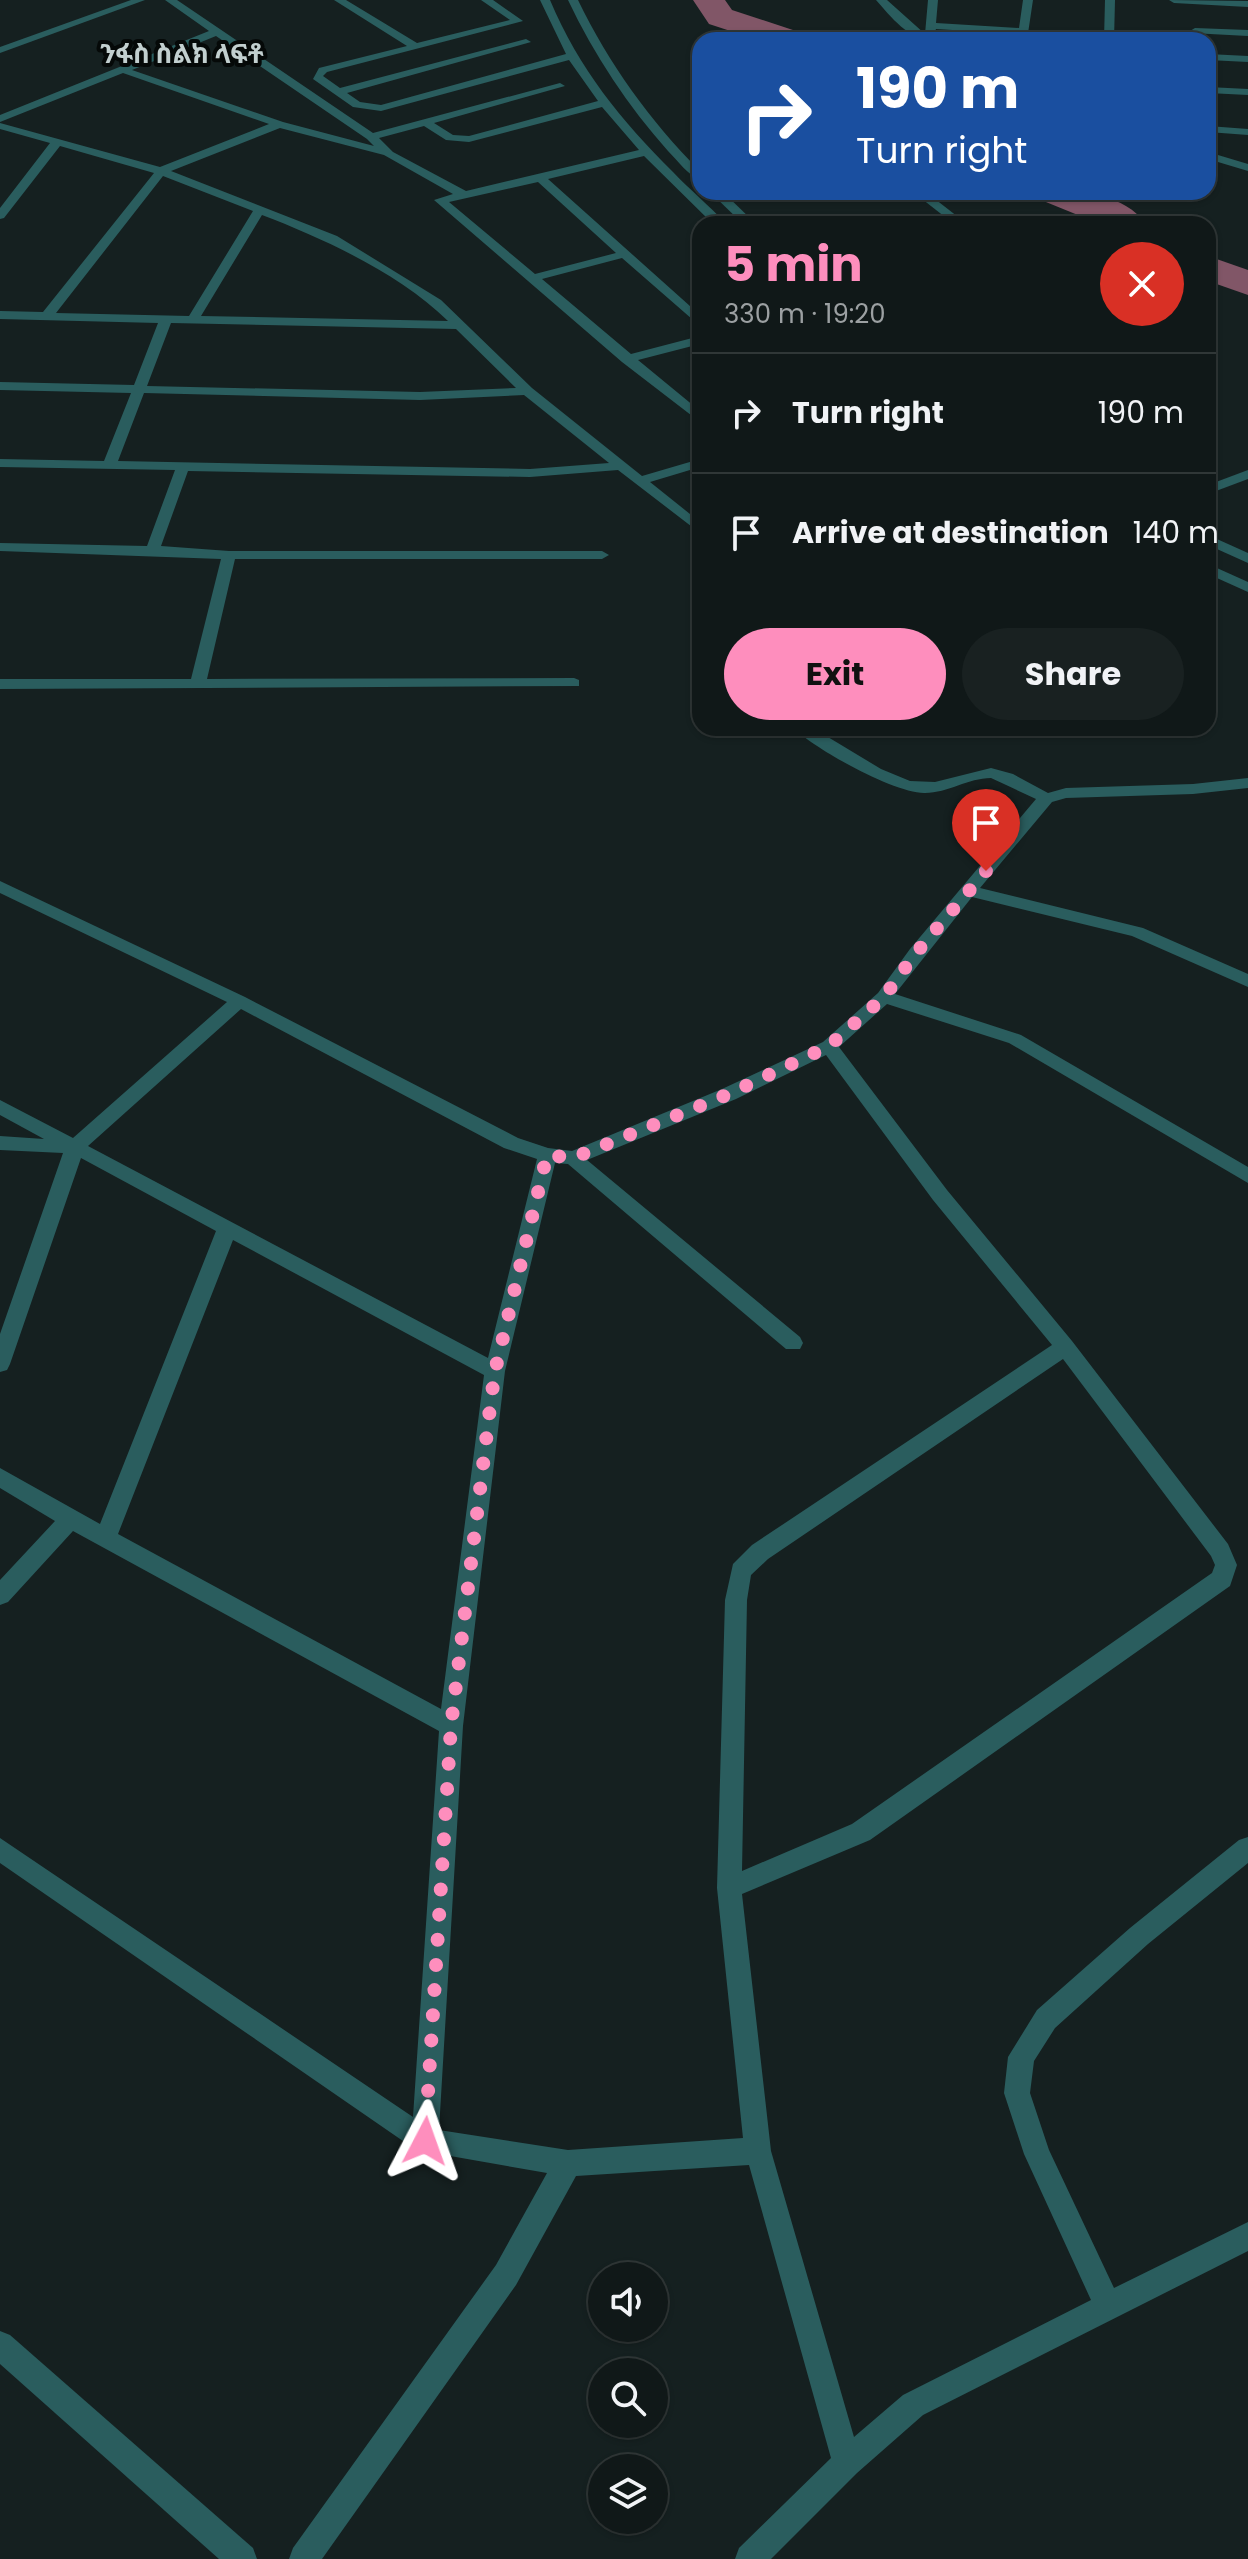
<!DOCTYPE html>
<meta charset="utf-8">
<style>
body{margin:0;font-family:Poppins,"Noto Sans Ethiopic",sans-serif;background:#192121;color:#f1f3f6;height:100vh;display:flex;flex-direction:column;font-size:30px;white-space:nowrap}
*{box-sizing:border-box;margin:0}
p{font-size:26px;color:#9ca0a2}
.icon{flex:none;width:44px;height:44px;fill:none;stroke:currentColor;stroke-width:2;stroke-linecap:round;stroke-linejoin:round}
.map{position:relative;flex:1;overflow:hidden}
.side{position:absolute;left:692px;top:216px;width:524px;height:520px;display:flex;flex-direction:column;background:#101818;border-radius:24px;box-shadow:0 2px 6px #0004,0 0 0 2px #303737}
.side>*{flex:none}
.guide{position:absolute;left:692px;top:32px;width:524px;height:168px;border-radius:24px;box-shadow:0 2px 6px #0004,0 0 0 2px #303737;background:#1a4fa0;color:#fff;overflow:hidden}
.fabs{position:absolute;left:588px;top:2262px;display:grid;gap:16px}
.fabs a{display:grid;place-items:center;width:80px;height:80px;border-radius:50%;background:#101818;box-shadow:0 2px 6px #0004,0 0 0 2px #303737;font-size:40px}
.pin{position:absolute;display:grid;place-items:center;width:68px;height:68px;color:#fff;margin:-82px -34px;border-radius:50% 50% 50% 0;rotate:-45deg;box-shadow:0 0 8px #0007}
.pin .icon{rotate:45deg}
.me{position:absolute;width:88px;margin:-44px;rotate:4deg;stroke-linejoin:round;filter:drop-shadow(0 0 6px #0008)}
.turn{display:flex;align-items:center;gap:28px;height:168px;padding:0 32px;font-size:36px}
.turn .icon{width:104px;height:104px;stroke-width:2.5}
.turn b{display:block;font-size:56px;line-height:68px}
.round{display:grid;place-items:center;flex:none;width:84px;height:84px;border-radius:42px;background:#192121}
.overview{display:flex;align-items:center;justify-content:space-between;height:136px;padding:0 32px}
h1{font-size:48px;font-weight:700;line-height:60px;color:#fe8ebd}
.button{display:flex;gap:16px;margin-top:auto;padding:16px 32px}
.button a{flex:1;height:92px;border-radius:48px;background:#fe8ebd;color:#111;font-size:32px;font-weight:700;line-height:92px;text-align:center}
.button a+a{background:#192121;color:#f1f3f6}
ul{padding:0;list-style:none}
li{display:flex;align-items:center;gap:24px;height:120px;padding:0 32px;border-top:2px solid #303737}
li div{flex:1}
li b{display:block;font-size:30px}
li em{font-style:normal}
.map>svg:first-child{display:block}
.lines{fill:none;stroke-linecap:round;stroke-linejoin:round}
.river{fill:#815667;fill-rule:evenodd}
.minor{fill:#2a5d5e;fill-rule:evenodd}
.route{stroke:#fe8ebd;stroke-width:14;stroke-dasharray:0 25.2}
.labels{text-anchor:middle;stroke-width:8;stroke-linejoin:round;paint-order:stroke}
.far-district-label{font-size:26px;font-weight:bold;fill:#c2cfcf;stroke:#050908}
</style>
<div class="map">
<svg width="1248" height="2559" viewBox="0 0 1248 2559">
<rect width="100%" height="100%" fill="#152020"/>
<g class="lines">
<g class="river">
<path d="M693,0H725L732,10L802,33L806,40H758L709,24Z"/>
<path d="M1036,192C1072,192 1122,190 1146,224H1100L1041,200Z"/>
<path d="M1208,256L1248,270V295L1208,281Z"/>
</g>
<g class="minor">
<path d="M131,0H145L0,53V47Z"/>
<path d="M165,0H177L373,133L560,83L565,86L434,123L453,135L469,136L598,101L569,60L381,111L353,107L313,79L319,68L407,46L334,0H346L417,43L510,20L481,0H493L523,21L327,72L323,76L340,88L526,39L531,42L347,93L360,102L381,105L566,54L540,0H550C579,69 621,120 673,172C690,190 710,206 726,224H713L644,156L548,179L700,315V326L622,258L542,279L631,354L700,336V344L638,360L700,411V422L622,362L434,200L453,194L384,155L280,128L171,171L337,236L441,300L532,388L642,476L700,459V467L650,482L700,522V533L618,470L530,477L188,471L161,546L229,551H602L609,555L602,559H235L207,679L574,678L579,680V686L0,689V679H191L221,559L0,551V543L147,546L175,470L0,467V459L104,461L131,393L0,390V382L134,385L158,323L0,319V311L43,312L154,173L60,146L4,218L0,219V208L50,143L0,129V123L160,167L269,124L123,73L0,122V115L209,31ZM216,36L367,139L374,146L283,122L132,70ZM602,107L639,150L466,191L393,152L379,138L424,126L446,140L469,142ZM163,176L253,211L189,316L56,313ZM538,182L616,253L535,274L449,202ZM262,215C325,239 400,274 448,321L201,316ZM171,323L456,329L516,388L420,392L147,386ZM144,393L420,400L524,395L609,463L530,469L118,461Z"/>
<path d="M568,0H578C609,64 650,121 700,171V180C688,175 678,161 668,151C628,106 594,55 568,0Z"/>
<path d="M876,0H887L925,34L928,0H938L936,23L1019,28L1023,0H1033L1027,40H1017L1018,34L936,29L932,40C909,40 891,17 876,0Z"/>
<path d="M1105,0H1115L1114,40H1104Z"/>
<path d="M1169,0L1248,1V7L1174,3Z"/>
<path d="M1195,28L1248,30V36L1191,33L1190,31Z"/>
<path d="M1208,54L1248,56V62L1208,60Z"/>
<path d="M1208,87L1248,89V95L1208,93Z"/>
<path d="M1208,126L1248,129V135L1208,132Z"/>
<path d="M1208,152L1248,164V171L1208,159Z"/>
<path d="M710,192H723L756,224H743Z"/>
<path d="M913,192H926L967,224H954Z"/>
<path d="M1248,470V479L1208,494V485Z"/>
<path d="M1208,535L1248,553V563L1208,545Z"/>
<path d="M1208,564L1248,582V592L1208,574Z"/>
<path d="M794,728H813L881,769L910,781L935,782L991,768L1013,774L1048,793L1066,788L1193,784L1248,778V788L1193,794L1066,798L1052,802L980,888L1143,928L1248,974V987L1132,936L972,897L895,994L1021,1035L1248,1167V1183L1009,1043L887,1004L839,1047L947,1190L1072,1341L1228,1544L1237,1565L1230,1586L870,1840L742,1894L771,2151L854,2437L903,2395L1091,2300L1024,2154L1004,2093L1008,2057L1037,2010L1130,1928L1239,1840L1248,1837V1863L1148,1944L1055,2028L1034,2061L1030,2093L1049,2150L1114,2288L1248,2222V2251L923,2415L857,2473L771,2559H735L739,2548L831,2458L749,2165L576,2176L516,2285L322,2559H289L293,2548L496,2265L547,2173L416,2150L0,1863V1838L413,2117L439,1731L73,1531L8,1602L0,1605V1580L55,1521L0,1488V1468L100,1524L216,1231L81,1158L10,1364L7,1370L0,1372V1334L63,1153L0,1150V1136L44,1139L0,1115V1100L73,1138L227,1002L0,893V881L245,997L518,1138L548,1148L572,1151L722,1089L823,1042L878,993L910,949L1036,799L991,778C968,778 948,793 925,793C896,794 814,749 794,728ZM241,1009L504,1148L537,1159L488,1358L88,1146ZM826,1055L933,1200L1052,1345L752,1545L733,1564L725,1600L717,1888L743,2138L568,2150L439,2130L463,1726L505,1371L555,1163L568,1164L786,1349H800L803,1343L800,1337L587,1160L736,1099ZM233,1240L484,1375L441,1709L118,1534ZM1063,1359L1211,1556L1215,1565L1212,1573L852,1824L742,1871L747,1600L751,1575L768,1559Z"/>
<path d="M0,2331L10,2335L253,2548L257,2559H219L0,2364Z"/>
</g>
</g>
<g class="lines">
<path class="route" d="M425,2141L451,1726L491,1400L495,1371L547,1155L573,1158L729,1094L829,1046L884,997L916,953L986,871"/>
</g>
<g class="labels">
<g class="far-district-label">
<text x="182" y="63">ንፋስ ስልክ ላፍቶ</text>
</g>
</g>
</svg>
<div class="fabs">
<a><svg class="icon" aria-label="sound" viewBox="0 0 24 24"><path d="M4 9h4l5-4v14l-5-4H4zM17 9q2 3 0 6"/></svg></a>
<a><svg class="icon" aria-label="search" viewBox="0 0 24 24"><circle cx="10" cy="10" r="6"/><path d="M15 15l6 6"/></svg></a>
<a><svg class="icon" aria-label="layers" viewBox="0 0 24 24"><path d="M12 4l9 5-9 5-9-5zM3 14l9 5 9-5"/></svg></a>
</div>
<div class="pin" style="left:986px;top:871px;background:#d93025"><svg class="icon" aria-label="arrive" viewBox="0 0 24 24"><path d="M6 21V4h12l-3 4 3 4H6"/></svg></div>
<svg class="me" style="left:425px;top:2141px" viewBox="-20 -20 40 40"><path d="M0-17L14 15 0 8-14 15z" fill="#fe8ebd" stroke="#fff" stroke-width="4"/></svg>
<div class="guide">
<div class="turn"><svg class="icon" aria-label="right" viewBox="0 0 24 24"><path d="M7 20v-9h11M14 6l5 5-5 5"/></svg><div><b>190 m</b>Turn right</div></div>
</div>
<section class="side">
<div class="overview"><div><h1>5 min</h1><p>330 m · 19:20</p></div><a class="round" style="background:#d93025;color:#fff"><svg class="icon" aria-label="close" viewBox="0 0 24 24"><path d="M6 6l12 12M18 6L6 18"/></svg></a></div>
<ul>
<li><svg class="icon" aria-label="right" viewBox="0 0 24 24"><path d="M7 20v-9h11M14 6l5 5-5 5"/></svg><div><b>Turn right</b></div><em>190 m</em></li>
<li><svg class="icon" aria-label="arrive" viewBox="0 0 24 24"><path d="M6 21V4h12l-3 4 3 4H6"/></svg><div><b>Arrive at destination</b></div><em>140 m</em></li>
</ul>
<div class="button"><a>Exit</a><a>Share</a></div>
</section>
</div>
